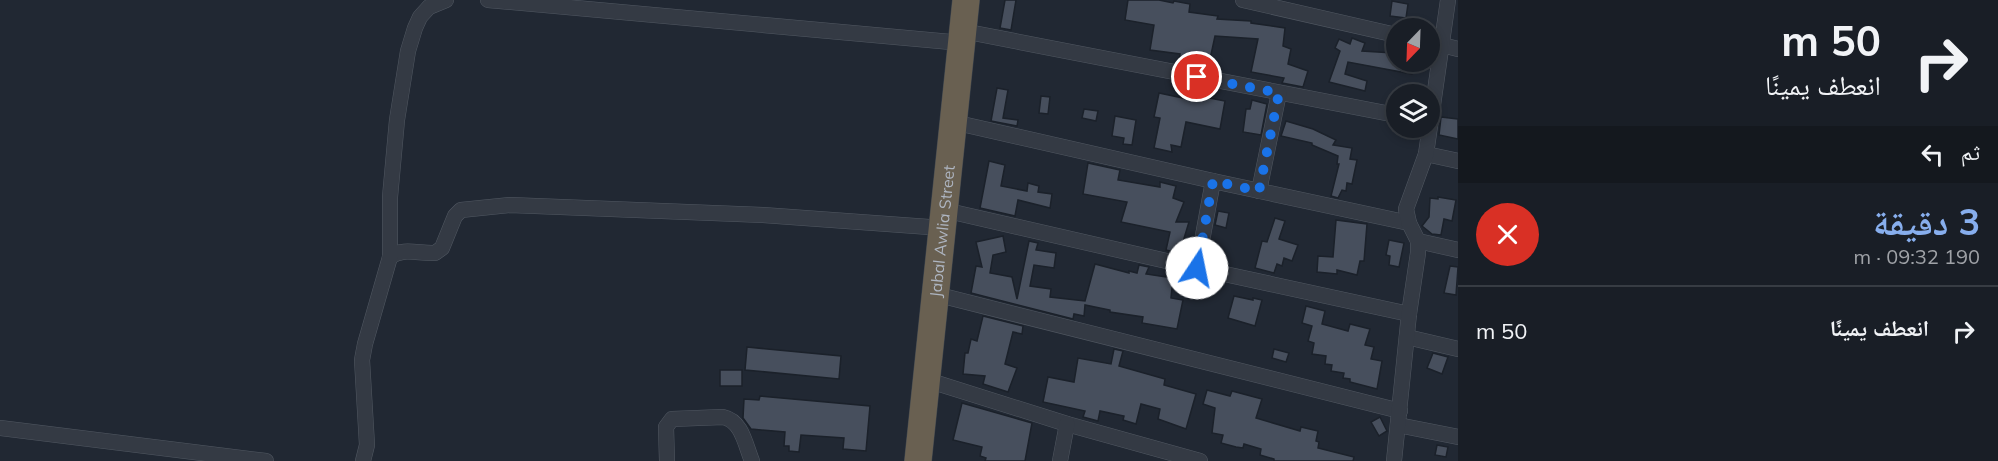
<!DOCTYPE html>
<html lang="ar">
<meta charset="utf-8">
<style>
body{margin:0;font-family:Mulish,"Noto Naskh Arabic",sans-serif;background:#22272e;color:#f1f3f6;direction:rtl;height:100vh;display:flex;flex-direction:column;font-size:22px;white-space:nowrap}
*{box-sizing:border-box;margin:0}
p{font-size:20px;color:#9fa2a7}
.icon{flex:none;width:33px;height:33px;fill:none;stroke:currentColor;stroke-width:2;stroke-linecap:round;stroke-linejoin:round}
.map{position:relative;flex:1;overflow:hidden;direction:ltr}
.panel{display:flex;flex-direction:column;background:#191e26;width:540px}
.panel>*{flex:none}
.hud{background:#191e26;color:#f1f3f6;overflow:hidden}
.needle{width:39px;rotate:203deg}
.buttons{position:absolute;left:1386px;top:18px;display:grid;gap:12px}
.buttons a{display:grid;place-items:center;width:54px;height:54px;border-radius:50%;background:#191e26;box-shadow:0 3px 9px #0003,0 0 0 2px #373c43;font-size:30px}
.pin{position:absolute;display:grid;place-items:center;width:51px;height:51px;color:#fff;margin:-26px;border:3px solid #fff;border-radius:50%;box-shadow:0 2px 6px #0007}
.me{position:absolute;width:66px;margin:-33px;rotate:11deg;stroke-linejoin:round;filter:drop-shadow(0 0 4px #0008)}
.turn{display:flex;align-items:center;gap:21px;height:126px;padding:0 18px;font-size:27px}
.turn .icon{width:78px;height:78px;stroke-width:2.5}
.turn b{display:block;font-size:42px;line-height:51px}
.then{display:flex;align-items:center;height:57px;padding:0 18px;background:#0003;gap:12px;font-size:22px}
.round{display:grid;place-items:center;flex:none;width:63px;height:63px;border-radius:32px;background:#22272e}
.summary{display:flex;align-items:center;justify-content:space-between;height:102px;padding:0 18px}
h1{font-size:36px;font-weight:700;line-height:45px;color:#87aeed}
ul{padding:0;list-style:none}
li{display:flex;align-items:center;gap:18px;height:90px;padding:0 18px;border-top:2px solid #373c43}
li div{flex:1}
li b{display:block;font-size:22px}
li em{font-style:normal}
main{display:flex;flex:1;min-height:0}
.map>svg:first-child{display:block}
.building{fill:#474f5d;stroke:#1b212a;stroke-width:1.5}
.lines{fill:none;stroke-linecap:round;stroke-linejoin:round}
.street-casing{stroke:#515862;stroke-width:16}
.highway-casing{stroke:#3e454e;stroke-width:28}
.street{stroke:#343a44;stroke-width:15}
.highway{stroke:#696051;stroke-width:27}
.route{stroke:#1a73e8;stroke-width:10;stroke-dasharray:0 18}
.labels{text-anchor:middle;stroke-width:4.5;stroke-linejoin:round;paint-order:stroke}
.street-label{font-size:16px;fill:#aeb5c1;stroke:#191f28}
</style>
<main>
<section class="panel">
<div class="hud">
<div class="turn"><svg class="icon" aria-label="right" viewBox="0 0 24 24"><path d="M7 20v-9h11M14 6l5 5-5 5"/></svg><div><b>50 m</b>انعطف يمينًا</div></div>
<div class="then">ثم<svg class="icon" aria-label="left" viewBox="0 0 24 24"><path d="M17 20v-9H6M10 6l-5 5 5 5"/></svg></div>
</div>
<div class="summary"><div><h1>3 دقيقة</h1><p>190 m · 09:32</p></div><a class="round" style="background:#d93025;color:#fff"><svg class="icon" aria-label="close" viewBox="0 0 24 24"><path d="M6 6l12 12M18 6L6 18"/></svg></a></div>
<ul>
<li><svg class="icon" aria-label="right" viewBox="0 0 24 24"><path d="M7 20v-9h11M14 6l5 5-5 5"/></svg><div><b>انعطف يمينًا</b></div><em>50 m</em></li>
</ul>
</section>
<div class="map">
<svg width="1458" height="461" viewBox="0 0 1458 461">
<rect width="100%" height="100%" fill="#212833"/>
<g class="building">
<path d="M1005,0H1016L1011,30L1000,28Z"/>
<path d="M1128,0H1159L1173,3L1174,1L1190,4L1189,12L1218,16L1217,19L1251,21V23L1285,28L1283,46L1291,49L1288,64L1308,71L1303,87L1282,83L1284,78L1251,72L1258,39L1215,36L1209,64L1197,61L1196,66L1179,63L1180,54L1150,50L1154,25L1125,20Z"/>
<path d="M1392,1L1408,4L1406,18L1390,16Z"/>
<path d="M1352,38L1365,43L1362,51L1394,53L1392,61L1413,65L1412,74L1348,62L1345,74L1367,81L1365,91L1329,82L1340,51L1335,48L1339,39L1350,44Z"/>
<path d="M997,88L1008,90L1003,118L1018,120L1017,126L991,121Z"/>
<path d="M1159,93L1188,99L1189,94L1225,101L1220,129L1186,122L1181,147L1171,145L1172,152L1154,148L1160,118L1154,117Z"/>
<path d="M1041,96L1050,97L1048,114L1039,113Z"/>
<path d="M1252,100L1267,104L1261,135L1243,132L1246,109H1250Z"/>
<path d="M1084,109L1098,111L1096,121L1082,118Z"/>
<path d="M1115,116L1136,120L1132,145L1123,144L1124,138L1112,136Z"/>
<path d="M1441,117L1458,119V139L1439,135Z"/>
<path d="M1286,121L1313,129L1336,140L1333,145L1352,148L1350,159L1357,160L1352,184L1347,183L1346,191L1342,190L1338,198L1331,196L1339,164H1337L1338,156L1312,145V143L1281,136Z"/>
<path d="M989,161L1005,165L1001,186L1027,191L1028,183L1039,186L1038,192L1052,194L1050,208L1018,200L1015,216L980,208Z"/>
<path d="M1088,163L1120,170L1118,180L1160,187V182L1176,186L1173,198L1184,202L1176,222H1189L1182,245L1177,244L1174,252L1166,250L1170,232L1121,222L1127,202L1083,194Z"/>
<path d="M1438,197L1456,200L1452,221L1444,219L1441,235L1432,234L1422,226L1429,217L1430,198L1438,199Z"/>
<path d="M1218,211L1229,213L1226,228L1215,225Z"/>
<path d="M1275,218L1285,221L1279,239L1298,245L1292,261L1284,258L1282,266L1277,264L1274,273L1255,268L1262,241L1267,242Z"/>
<path d="M1336,220L1367,224L1364,261H1360L1357,275L1337,270V274L1317,272L1318,256L1333,257Z"/>
<path d="M1003,236L1006,252L993,255L990,273L1012,277L1017,299L1029,241L1038,243L1036,250L1056,253L1054,268L1034,265L1030,286L1051,289L1050,297L1085,301L1095,264L1129,273V271L1137,273L1139,265L1149,267L1146,274L1173,278L1171,298L1183,300L1177,329L1142,323L1143,317L1110,312V310L1085,305L1084,316L1074,314L1073,319L971,293L976,266L982,267L976,242Z"/>
<path d="M1389,240L1404,243L1399,267L1389,265L1390,256L1386,255Z"/>
<path d="M1450,266L1458,267L1456,295L1444,293Z"/>
<path d="M1234,296L1253,300V298L1262,300L1255,326L1228,318Z"/>
<path d="M1306,306L1325,311L1322,324L1348,331L1350,324L1370,329L1365,345L1374,347L1371,359L1382,361L1377,389L1350,382V379L1343,378L1344,373L1331,371L1332,365L1325,364L1326,356L1312,354L1314,343L1308,341L1312,326L1302,323Z"/>
<path d="M983,316L1023,326L1022,334L1013,332L1005,364L1017,368L1008,392L983,384L985,376L963,374L965,353H968L971,339L977,341Z"/>
<path d="M747,347L841,356L839,379L745,370Z"/>
<path d="M1114,349L1123,351L1119,366L1165,379L1164,385L1196,394L1186,429L1158,419L1160,409L1141,404L1136,424L1123,420L1124,416L1100,411L1098,421L1083,417L1085,411L1043,402L1048,377L1074,382L1078,358L1111,364Z"/>
<path d="M1274,349L1289,353L1286,362L1272,358Z"/>
<path d="M1433,353L1448,357L1442,374L1427,368Z"/>
<rect x="720" y="370" width="22" height="16"/>
<path d="M1207,390L1230,396L1232,391L1262,399L1256,418L1300,431L1301,427L1318,431L1316,441L1319,442L1318,448L1354,457L1353,461H1274V459L1260,455L1261,449L1244,444L1243,448L1236,447L1221,443L1223,435L1212,433L1215,408L1203,404Z"/>
<path d="M760,396L870,406L866,451L843,449L844,438L801,435L799,452L789,451V446H784L785,432L751,429L743,418L744,399L759,400Z"/>
<path d="M962,403L1032,423L1025,461H985L986,458L980,456L982,447L953,440Z"/>
<path d="M1380,417L1387,431L1379,436L1371,422Z"/>
<path d="M1437,445L1448,447L1446,457L1435,455Z"/>
</g>
<g class="lines">
<g class="street-casing">
<g id="street">
<path d="M488,0L962,43"/>
<path d="M1243,0L1396,35"/>
<path d="M963,31L1396,115"/>
<path d="M1430,42L1458,49"/>
<path d="M953,122L1213,181L1409,223"/>
<path d="M1426,154L1458,161"/>
<path d="M1259,191L1279,93"/>
<path d="M944,210L1197,268L1409,314"/>
<path d="M1418,241L1458,250"/>
<path d="M390,257C403,247 419,254 435,253L442,248L455,216L461,210L510,205L763,215L943,228"/>
<path d="M1197,268L1213,181"/>
<path d="M935,294L1400,411"/>
<path d="M1407,337L1458,349"/>
<path d="M927,380L1067,424L1200,461"/>
<path d="M1398,425L1458,437"/>
<path d="M0,428L266,461"/>
<path d="M363,461L367,445L362,360L365,344L390,257V197L397,120L408,51L415,28L420,17L429,7L446,0"/>
<path d="M667,461L666,427L672,419L723,417C742,421 745,444 752,461"/>
<path d="M1060,461L1067,424"/>
<path d="M1394,461L1409,314L1418,253V241L1409,223L1406,209L1426,154L1448,0"/>
</g>
</g>
<g class="highway-casing">
<g id="highway">
<path id="s1" d="M918,461L966,0"/>
</g>
</g>
<use href="#street" class="street"/>
<use href="#highway" class="highway"/>
</g>
<g class="lines">
<path class="route" d="M1197,77L1279,93L1259,191L1213,181L1197,268"/>
</g>
<g class="labels">
<g class="street-label">
<text dy="6" stroke="none"><textPath href="#s1" startOffset="231">Jabal Awlia Street</textPath></text>
</g>
</g>
</svg>
<div class="buttons">
<a><svg class="needle" viewBox="-14 -14 28 28"><path d="M0-13l5 13h-10z" fill="#e53935"/><path d="M0 13l5-13h-10z" fill="#9fa2a7"/></svg></a>
<a><svg class="icon" aria-label="layers" viewBox="0 0 24 24"><path d="M12 4l9 5-9 5-9-5zM3 14l9 5 9-5"/></svg></a>
</div>
<div class="pin" style="left:1197px;top:77px;background:#d93025"><svg class="icon" aria-label="arrive" viewBox="0 0 24 24"><path d="M6 21V4h12l-3 4 3 4H6"/></svg></div>
<svg class="me" style="left:1197px;top:268px" viewBox="-20 -20 40 40"><circle r="19" fill="#fff"/><path d="M0-13L10 11 0 6-10 11z" fill="#1a73e8"/></svg>
</div>
</main>
